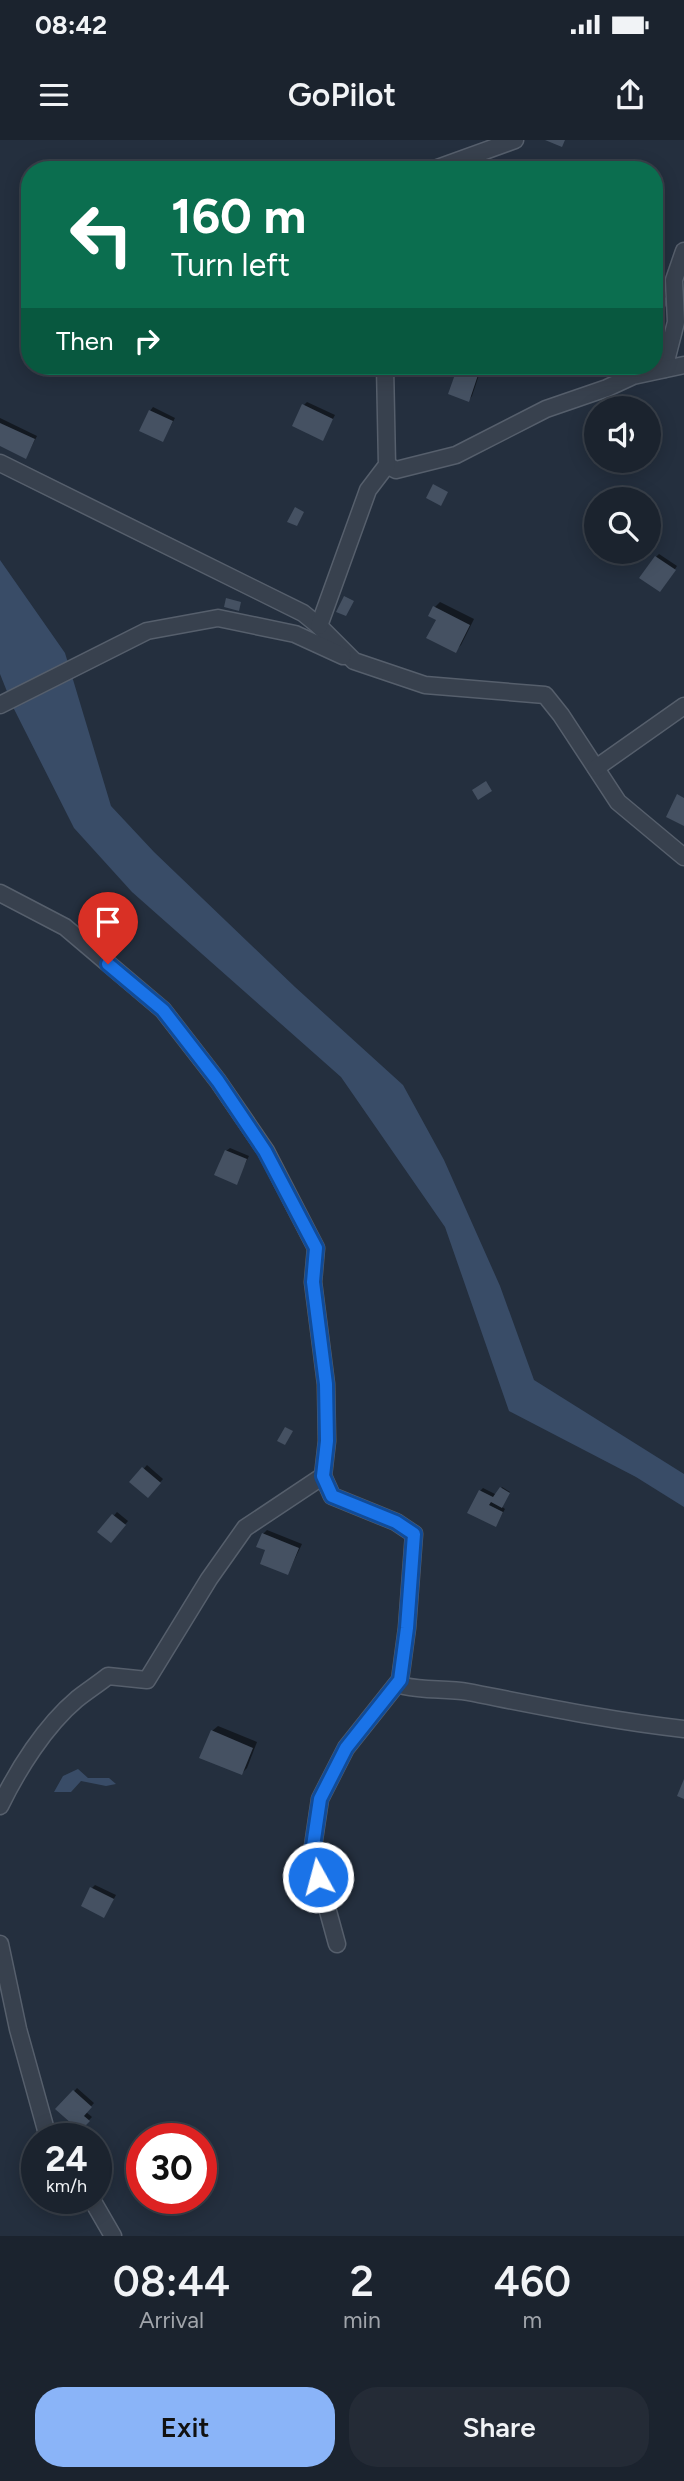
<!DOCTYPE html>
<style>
body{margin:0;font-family:Figtree,sans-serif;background:#242b36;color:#f1f3f6;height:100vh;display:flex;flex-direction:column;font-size:26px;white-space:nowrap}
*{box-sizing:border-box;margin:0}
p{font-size:23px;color:#a0a4aa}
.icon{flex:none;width:38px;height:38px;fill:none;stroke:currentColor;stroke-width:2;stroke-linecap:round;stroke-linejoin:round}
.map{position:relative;height:2096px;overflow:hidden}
.side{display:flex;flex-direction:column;background:#1b232e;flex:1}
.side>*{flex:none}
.hud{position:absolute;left:21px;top:21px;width:642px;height:214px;border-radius:28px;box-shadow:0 4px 18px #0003,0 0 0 2px #39404a;background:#0b6e4f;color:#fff;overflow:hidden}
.tools{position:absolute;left:584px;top:256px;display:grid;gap:14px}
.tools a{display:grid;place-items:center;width:77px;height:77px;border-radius:50%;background:#1b232e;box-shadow:0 4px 18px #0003,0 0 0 2px #39404a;font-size:35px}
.speed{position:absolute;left:21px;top:1983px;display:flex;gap:14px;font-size:35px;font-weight:700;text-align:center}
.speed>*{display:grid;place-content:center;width:91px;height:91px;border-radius:50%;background:#1b232e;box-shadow:0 4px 18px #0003,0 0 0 2px #39404a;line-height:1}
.speed small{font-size:18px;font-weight:400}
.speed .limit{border:10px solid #d22;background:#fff;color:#111}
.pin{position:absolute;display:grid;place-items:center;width:60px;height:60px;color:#fff;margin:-72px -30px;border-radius:50% 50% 50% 0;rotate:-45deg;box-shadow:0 0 7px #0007}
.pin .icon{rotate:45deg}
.me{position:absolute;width:77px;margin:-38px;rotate:353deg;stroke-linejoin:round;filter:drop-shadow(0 0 5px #0008)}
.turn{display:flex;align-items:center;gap:24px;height:147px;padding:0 35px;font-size:32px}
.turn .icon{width:91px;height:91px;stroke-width:2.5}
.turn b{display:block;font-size:49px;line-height:60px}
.then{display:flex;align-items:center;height:66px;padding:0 35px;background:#0003;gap:14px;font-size:26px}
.eta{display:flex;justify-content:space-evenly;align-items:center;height:119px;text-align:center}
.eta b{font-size:42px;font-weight:600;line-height:49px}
.primary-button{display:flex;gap:14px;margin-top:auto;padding:14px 35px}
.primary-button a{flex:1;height:80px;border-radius:28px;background:#8ab4f8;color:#111;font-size:28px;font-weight:600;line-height:80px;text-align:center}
.primary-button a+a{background:#242b36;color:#f1f3f6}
.status{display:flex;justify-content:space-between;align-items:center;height:49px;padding:0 35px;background:#1b232e;direction:ltr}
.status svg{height:19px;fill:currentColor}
header{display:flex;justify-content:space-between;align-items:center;height:91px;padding:0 35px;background:#1b232e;font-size:32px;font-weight:600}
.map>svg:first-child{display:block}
.water{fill:#394c67}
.shadow{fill:#0007}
.building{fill:#455162}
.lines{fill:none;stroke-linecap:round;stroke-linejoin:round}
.street-casing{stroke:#565f6c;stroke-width:19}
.street{stroke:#38414e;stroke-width:16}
.route-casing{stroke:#114b97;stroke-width:18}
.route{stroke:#1a73e8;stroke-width:12}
</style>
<div class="status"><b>08:42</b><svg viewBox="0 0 49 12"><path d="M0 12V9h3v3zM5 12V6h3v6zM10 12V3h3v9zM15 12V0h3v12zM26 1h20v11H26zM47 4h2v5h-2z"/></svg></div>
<header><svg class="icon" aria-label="menu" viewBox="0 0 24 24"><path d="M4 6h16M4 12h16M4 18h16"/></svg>GoPilot<svg class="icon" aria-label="share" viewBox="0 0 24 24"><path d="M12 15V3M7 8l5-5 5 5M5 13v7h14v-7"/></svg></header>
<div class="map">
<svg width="684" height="2096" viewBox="0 0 684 2096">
<rect width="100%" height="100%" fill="#242f3e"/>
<g class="water">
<path d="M0,420L65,513L111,666L154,712L295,847L403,945L444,1020L500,1146L534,1240L684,1334V1367L636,1337L509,1271L445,1087L341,937L132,752L74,688L14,569L0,534Z"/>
<path d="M78,1629L88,1638H109L116,1644L106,1646L81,1641L71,1652H54L63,1636Z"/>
</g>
<g class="shadow">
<path d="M460,226H472L481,229L472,256L469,260L450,253Z"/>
<path d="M307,262L335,275L322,299L304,265Z"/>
<path d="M153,267L175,278L163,300L150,271Z"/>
<path d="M0,278L37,296L26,317L0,304Z"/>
<path d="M659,414L677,426L663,447L656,417Z"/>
<path d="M440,462L474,479L461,505L455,511L438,479L435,467Z"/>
<path d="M230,1008L249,1016L236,1042L226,1011Z"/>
<path d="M147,1325L163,1339L148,1356L132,1342Z"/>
<path d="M502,1347L510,1352L501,1366L505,1369L496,1385L480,1351L483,1348L497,1355Z"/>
<path d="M117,1372L128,1381L111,1401L100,1392Z"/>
<path d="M267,1390L302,1404L288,1433L268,1409L263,1394Z"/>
<path d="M218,1586L257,1602L247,1628L242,1633L212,1591Z"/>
<path d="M95,1745L116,1755L104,1776L92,1748Z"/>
<path d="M77,1948L94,1963L86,1972L92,1977L80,1989L58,1969Z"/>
<path d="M203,2001L210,2012L201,2019V2002Z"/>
</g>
<g class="building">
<path d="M545,0H565L562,7Z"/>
<path d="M660,155L669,159L662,174L654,171Z"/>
<path d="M458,226L479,232L469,262L448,254Z"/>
<path d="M302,264L333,279L323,301L292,286Z"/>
<path d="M149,270L173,281L163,302L139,291Z"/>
<path d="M0,283L35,299L26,319L0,306Z"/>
<path d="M433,344L448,352L441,366L426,358Z"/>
<path d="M295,367L304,372L297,386L287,382Z"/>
<path d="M655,416L676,430L660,452L639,438Z"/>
<path d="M344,456L354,461L346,476L336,472Z"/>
<path d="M226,458L241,462L239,471L224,467Z"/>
<path d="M433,466L470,485L456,513L426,498L436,480L428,476Z"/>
<path d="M486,641L492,651L478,660L472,650Z"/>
<path d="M677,654L684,658V686L666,677Z"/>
<path d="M225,1010L247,1019L237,1045L214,1035Z"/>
<path d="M285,1287L293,1291L285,1305L277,1301Z"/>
<path d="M142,1327L161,1343L148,1358L129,1342Z"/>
<path d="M500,1347L510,1353L502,1368L491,1362L489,1365L503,1372L496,1387L467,1373L479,1350L493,1357Z"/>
<path d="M112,1374L126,1385L111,1403L97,1392Z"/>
<path d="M262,1393L299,1408L288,1435L260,1424L265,1410L256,1407Z"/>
<path d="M211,1590L253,1608L242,1635L199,1618Z"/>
<path d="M684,1639V1659L677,1656Z"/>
<path d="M90,1747L114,1759L104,1778L81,1766Z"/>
<path d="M73,1950L92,1967L84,1976L90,1981L80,1991L55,1969Z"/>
<path d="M201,2006L208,2016L201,2021Z"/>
</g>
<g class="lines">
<g class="street-casing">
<g id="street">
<path d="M432,30L515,0"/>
<path d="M664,229L676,182L674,140L684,111"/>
<path d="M0,323L303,473L319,486L354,521L425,545L545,555L561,575L618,662L684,717"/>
<path d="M387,325L396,330L456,315L546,269L607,248L633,236L684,225"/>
<path d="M319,486L368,350L387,325L385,226"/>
<path d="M0,565L147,491L218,478L295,494L343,516"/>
<path d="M596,628L684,566"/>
<path d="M0,753L65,787L163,870L218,941L266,1011L316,1108L313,1142L326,1244L327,1301L323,1336L332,1356L396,1382L414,1394L407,1488L400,1540L346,1608L320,1659L312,1713L337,1804"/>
<path d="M400,1540L404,1546C425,1551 447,1548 468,1552C540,1566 611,1581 684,1589"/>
<path d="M0,1666C18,1629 45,1586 77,1559C87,1551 98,1544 108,1536L147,1540L209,1439L245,1388L323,1336"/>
<path d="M0,1804L18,1889L46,1990L52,1998"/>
<path d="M91,2058L113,2096"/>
</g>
</g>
<use href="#street" class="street"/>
</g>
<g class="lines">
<g class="route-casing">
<path id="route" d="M108,824L163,870L218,941L265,1011L316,1108L313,1142L326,1244L327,1301L323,1336L332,1356L396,1382L414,1394L407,1488L400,1540L346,1608L320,1659L312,1713L318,1737"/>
</g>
<use href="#route" class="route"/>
</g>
</svg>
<div class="tools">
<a><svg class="icon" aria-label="sound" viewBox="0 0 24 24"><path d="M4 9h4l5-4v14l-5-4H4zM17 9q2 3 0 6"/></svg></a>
<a><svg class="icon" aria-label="search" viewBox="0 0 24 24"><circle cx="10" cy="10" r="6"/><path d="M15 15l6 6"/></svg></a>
</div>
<div class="speed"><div>24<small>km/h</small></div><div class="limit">30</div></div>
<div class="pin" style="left:108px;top:824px;background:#d93025"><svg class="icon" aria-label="arrive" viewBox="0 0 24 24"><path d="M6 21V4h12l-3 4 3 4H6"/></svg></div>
<svg class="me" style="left:318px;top:1737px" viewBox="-20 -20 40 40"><circle r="17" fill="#1a73e8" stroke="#fff" stroke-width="3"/><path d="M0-11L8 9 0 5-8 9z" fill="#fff"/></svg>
<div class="hud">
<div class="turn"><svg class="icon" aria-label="left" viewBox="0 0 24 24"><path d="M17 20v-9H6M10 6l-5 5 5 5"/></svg><div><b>160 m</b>Turn left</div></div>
<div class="then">Then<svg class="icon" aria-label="right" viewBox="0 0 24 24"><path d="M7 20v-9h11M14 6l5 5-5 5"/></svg></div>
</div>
</div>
<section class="side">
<div class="eta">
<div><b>08:44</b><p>Arrival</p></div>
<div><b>2</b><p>min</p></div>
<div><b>460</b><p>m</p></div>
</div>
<div class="primary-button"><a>Exit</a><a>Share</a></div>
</section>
